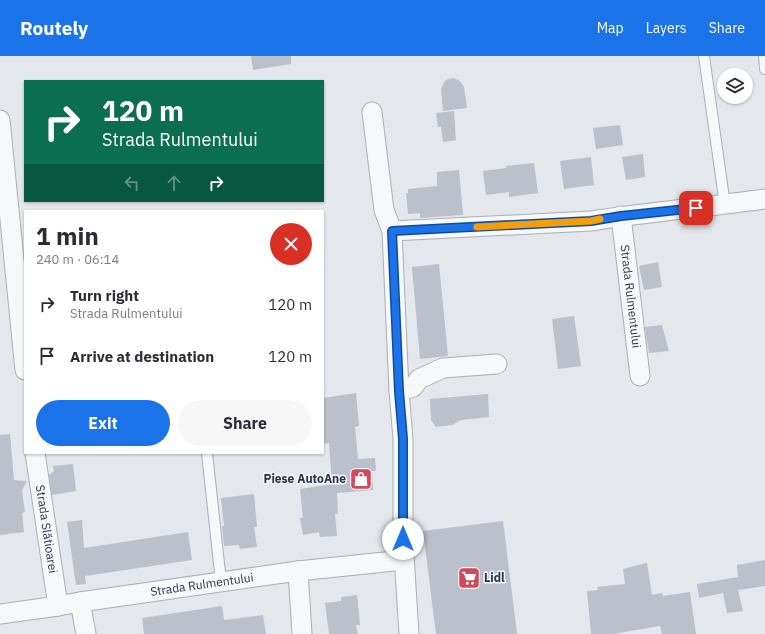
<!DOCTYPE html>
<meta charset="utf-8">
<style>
body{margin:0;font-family:"IBM Plex Sans",sans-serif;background:#f7f7f7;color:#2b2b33;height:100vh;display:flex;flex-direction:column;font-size:15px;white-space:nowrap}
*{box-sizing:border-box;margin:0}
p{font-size:13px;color:#7c7c81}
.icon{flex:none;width:22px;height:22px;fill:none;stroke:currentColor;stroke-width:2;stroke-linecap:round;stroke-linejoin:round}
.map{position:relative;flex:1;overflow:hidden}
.drawer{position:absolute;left:24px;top:154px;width:300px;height:244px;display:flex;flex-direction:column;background:#fff;border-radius:0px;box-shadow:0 1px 3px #0004}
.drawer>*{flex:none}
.top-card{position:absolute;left:24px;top:24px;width:300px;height:122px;border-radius:0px;box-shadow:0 1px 3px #0004;background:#0b6e4f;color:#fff;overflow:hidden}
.controls{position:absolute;left:717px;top:12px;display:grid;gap:8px}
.controls a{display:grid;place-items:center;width:36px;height:36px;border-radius:50%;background:#fff;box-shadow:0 1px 3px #0004;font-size:20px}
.pin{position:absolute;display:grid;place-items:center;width:34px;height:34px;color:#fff;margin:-17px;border-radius:8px;box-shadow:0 2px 6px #0006}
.me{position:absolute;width:44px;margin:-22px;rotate:0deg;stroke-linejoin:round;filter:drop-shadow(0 0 3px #0008)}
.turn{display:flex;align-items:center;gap:14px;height:84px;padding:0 12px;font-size:18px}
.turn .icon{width:52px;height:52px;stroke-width:2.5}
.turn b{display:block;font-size:28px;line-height:34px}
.lanes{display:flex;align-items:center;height:38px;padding:0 12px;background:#0003;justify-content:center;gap:20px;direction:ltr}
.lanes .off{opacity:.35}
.round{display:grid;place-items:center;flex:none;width:42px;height:42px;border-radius:21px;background:#f7f7f7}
.summary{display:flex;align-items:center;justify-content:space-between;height:68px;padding:0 12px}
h1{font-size:24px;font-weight:700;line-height:30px}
.button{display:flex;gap:8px;margin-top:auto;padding:8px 12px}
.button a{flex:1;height:46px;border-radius:24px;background:#1a73e8;color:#fff;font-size:16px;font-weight:700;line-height:46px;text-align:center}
.button a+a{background:#f7f7f7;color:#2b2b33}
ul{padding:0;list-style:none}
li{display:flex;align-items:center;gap:12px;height:52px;padding:0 12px}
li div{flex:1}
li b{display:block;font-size:15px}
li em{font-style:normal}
header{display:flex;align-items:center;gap:24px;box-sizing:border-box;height:56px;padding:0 20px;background:#1a73e8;color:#fff}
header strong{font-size:19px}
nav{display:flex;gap:22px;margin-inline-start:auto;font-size:14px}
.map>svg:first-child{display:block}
.building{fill:#bbc0ca}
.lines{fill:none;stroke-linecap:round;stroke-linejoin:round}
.lane-casing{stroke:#a9aeb7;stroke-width:12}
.street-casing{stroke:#a9aeb7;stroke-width:21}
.lane{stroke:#f7f8fa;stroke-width:10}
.street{stroke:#f7f8fa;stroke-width:19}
.route-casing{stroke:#114b97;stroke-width:10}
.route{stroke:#1a73e8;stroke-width:7}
.slow{stroke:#f59e0b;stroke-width:7}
.labels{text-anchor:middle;stroke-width:3;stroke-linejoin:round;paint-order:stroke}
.street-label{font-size:12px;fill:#2b3445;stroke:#f4f6f9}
.poi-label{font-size:12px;font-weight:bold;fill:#2b3445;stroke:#f4f6f9;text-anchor:end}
</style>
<header>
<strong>Routely</strong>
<nav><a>Map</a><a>Layers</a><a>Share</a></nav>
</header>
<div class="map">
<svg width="765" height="578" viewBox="0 0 765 578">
<rect width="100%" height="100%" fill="#e4e7ec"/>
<g class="building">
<path d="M251,0H291V8L253,14Z"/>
<path d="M454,22L460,25L464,31L467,52L443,55L441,33L445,25L448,23Z"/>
<path d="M454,55L456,84L443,86L441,71H438L436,57Z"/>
<path d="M620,69L623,89L596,93L593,72Z"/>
<path d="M643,98L645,121L626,124L622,101Z"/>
<path d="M591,101L594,129L564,133L560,105Z"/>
<path d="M534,107L538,137L509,141V136L486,139L483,115L506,112V110Z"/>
<path d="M459,114L463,159L420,162V157L408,158L406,137H408V133L437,130V116Z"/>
<path d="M658,206L662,231L644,234L639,210Z"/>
<path d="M439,208L448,300L420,303L412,211Z"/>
<path d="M574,260L581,310L558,313L552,263Z"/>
<path d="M662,269L669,295L649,297L645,271Z"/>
<path d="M356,337L359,370L355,371L358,403L375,402L376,415H372L373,434L337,437L338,458H335L337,480L320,481L319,476L303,479L300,462H303L300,433L332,428L329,387L323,388V342Z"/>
<path d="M488,338L489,361L461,364L452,369L436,371L431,364L430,343Z"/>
<path d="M10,378L14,424L27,425L22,434L25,456L22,457L24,476L0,479V379Z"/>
<path d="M73,408L76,435L52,439L49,419L54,415L53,410Z"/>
<path d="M254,438L257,471H254L257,491L240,493L239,489L224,490L222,470H224L221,442Z"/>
<path d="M82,464L84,492L188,476L192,504L85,520L86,528L76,529L67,466Z"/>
<path d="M503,465L517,578H436L423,475Z"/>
<path d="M765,504V530L738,534L743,555L727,557L723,537L699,542L697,528L738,521L737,509Z"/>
<path d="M647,507L652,539L662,537L663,540L690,536L696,578H662L660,570L613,578H591L587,535L598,534L597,531L625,528L623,513Z"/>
<path d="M357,539L360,569H356L358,578H329L325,547L341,545V541Z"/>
<path d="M222,550L224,564L263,559L266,578H144L142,562Z"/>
</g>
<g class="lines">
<g class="lane-casing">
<g id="lane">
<path d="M704,0L725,149"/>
<path d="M764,0L765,13"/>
<path d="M207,397L221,526"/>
</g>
</g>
<g class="street-casing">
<g id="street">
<path d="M372,56L384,154L392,175L399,335L403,383V483L409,578"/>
<path d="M0,64L25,314"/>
<path id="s1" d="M621,160L640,320"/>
<path d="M392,175L591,165C649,156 707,151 765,143"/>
<path d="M399,335L413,331L419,323L443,312L497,308"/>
<path id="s2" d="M35,397L58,550"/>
<path d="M298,515L302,578"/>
<path d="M80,546L86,578"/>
<path id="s3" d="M0,558L58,550L80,546L298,515L404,504"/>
</g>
</g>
<use href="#lane" class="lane"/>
<use href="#street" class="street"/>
</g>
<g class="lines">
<g class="route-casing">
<path id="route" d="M403,483V383L399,335L392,175L591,165L621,160L696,152"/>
</g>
<use href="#route" class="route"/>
<path class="slow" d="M477,171L591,165L600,163"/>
</g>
<defs>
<g id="shop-square" transform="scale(1.15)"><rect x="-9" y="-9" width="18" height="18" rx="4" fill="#d1495b" stroke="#f4f6f9"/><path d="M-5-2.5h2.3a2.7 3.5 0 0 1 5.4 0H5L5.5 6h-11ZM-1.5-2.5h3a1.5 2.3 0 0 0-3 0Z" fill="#fff"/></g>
<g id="supermarket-square" transform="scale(1.15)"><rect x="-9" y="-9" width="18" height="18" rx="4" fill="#d1495b" stroke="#f4f6f9"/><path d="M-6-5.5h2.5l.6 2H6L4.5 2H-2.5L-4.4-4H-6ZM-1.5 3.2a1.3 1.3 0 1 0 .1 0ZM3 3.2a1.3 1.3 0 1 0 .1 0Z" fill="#fff"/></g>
</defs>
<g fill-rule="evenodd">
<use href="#shop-square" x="361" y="423"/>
<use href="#supermarket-square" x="469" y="522"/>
</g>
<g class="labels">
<g class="street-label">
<text dy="4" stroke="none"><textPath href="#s1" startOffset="81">Strada Rulmentului</textPath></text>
<text dy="4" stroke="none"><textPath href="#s2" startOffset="77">Strada Slătioarei</textPath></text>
<text dy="4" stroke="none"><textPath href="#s3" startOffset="204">Strada Rulmentului</textPath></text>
</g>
<g class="poi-label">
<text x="346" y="427">Piese AutoAne</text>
<text x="484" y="526" text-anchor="start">Lidl</text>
</g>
</g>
</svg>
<div class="controls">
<a><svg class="icon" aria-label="layers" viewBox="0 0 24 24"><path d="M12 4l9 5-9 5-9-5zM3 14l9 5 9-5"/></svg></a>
</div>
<div class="pin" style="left:696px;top:152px;background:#d93025"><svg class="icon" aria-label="arrive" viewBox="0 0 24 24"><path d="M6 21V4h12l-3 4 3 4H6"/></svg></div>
<svg class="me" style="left:403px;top:483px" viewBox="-20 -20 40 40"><circle r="19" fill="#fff"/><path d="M0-13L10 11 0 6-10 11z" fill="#1a73e8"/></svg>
<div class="top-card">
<div class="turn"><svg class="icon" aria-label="right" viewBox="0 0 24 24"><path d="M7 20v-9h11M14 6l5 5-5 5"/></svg><div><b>120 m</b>Strada Rulmentului</div></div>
<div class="lanes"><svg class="icon off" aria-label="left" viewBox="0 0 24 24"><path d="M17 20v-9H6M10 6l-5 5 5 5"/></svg><svg class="icon off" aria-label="ahead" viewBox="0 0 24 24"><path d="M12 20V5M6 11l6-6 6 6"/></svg><svg class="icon" aria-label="right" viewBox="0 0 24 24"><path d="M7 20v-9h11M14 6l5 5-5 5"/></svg></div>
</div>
<section class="drawer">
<div class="summary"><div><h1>1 min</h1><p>240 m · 06:14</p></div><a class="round" style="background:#d93025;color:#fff"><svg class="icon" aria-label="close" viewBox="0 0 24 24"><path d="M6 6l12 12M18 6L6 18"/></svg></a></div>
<ul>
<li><svg class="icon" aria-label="right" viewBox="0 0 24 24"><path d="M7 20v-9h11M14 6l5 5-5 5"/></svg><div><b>Turn right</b><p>Strada Rulmentului</p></div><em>120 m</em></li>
<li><svg class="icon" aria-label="arrive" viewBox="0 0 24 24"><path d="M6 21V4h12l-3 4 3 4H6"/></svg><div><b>Arrive at destination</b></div><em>120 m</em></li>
</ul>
<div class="button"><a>Exit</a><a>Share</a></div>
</section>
</div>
